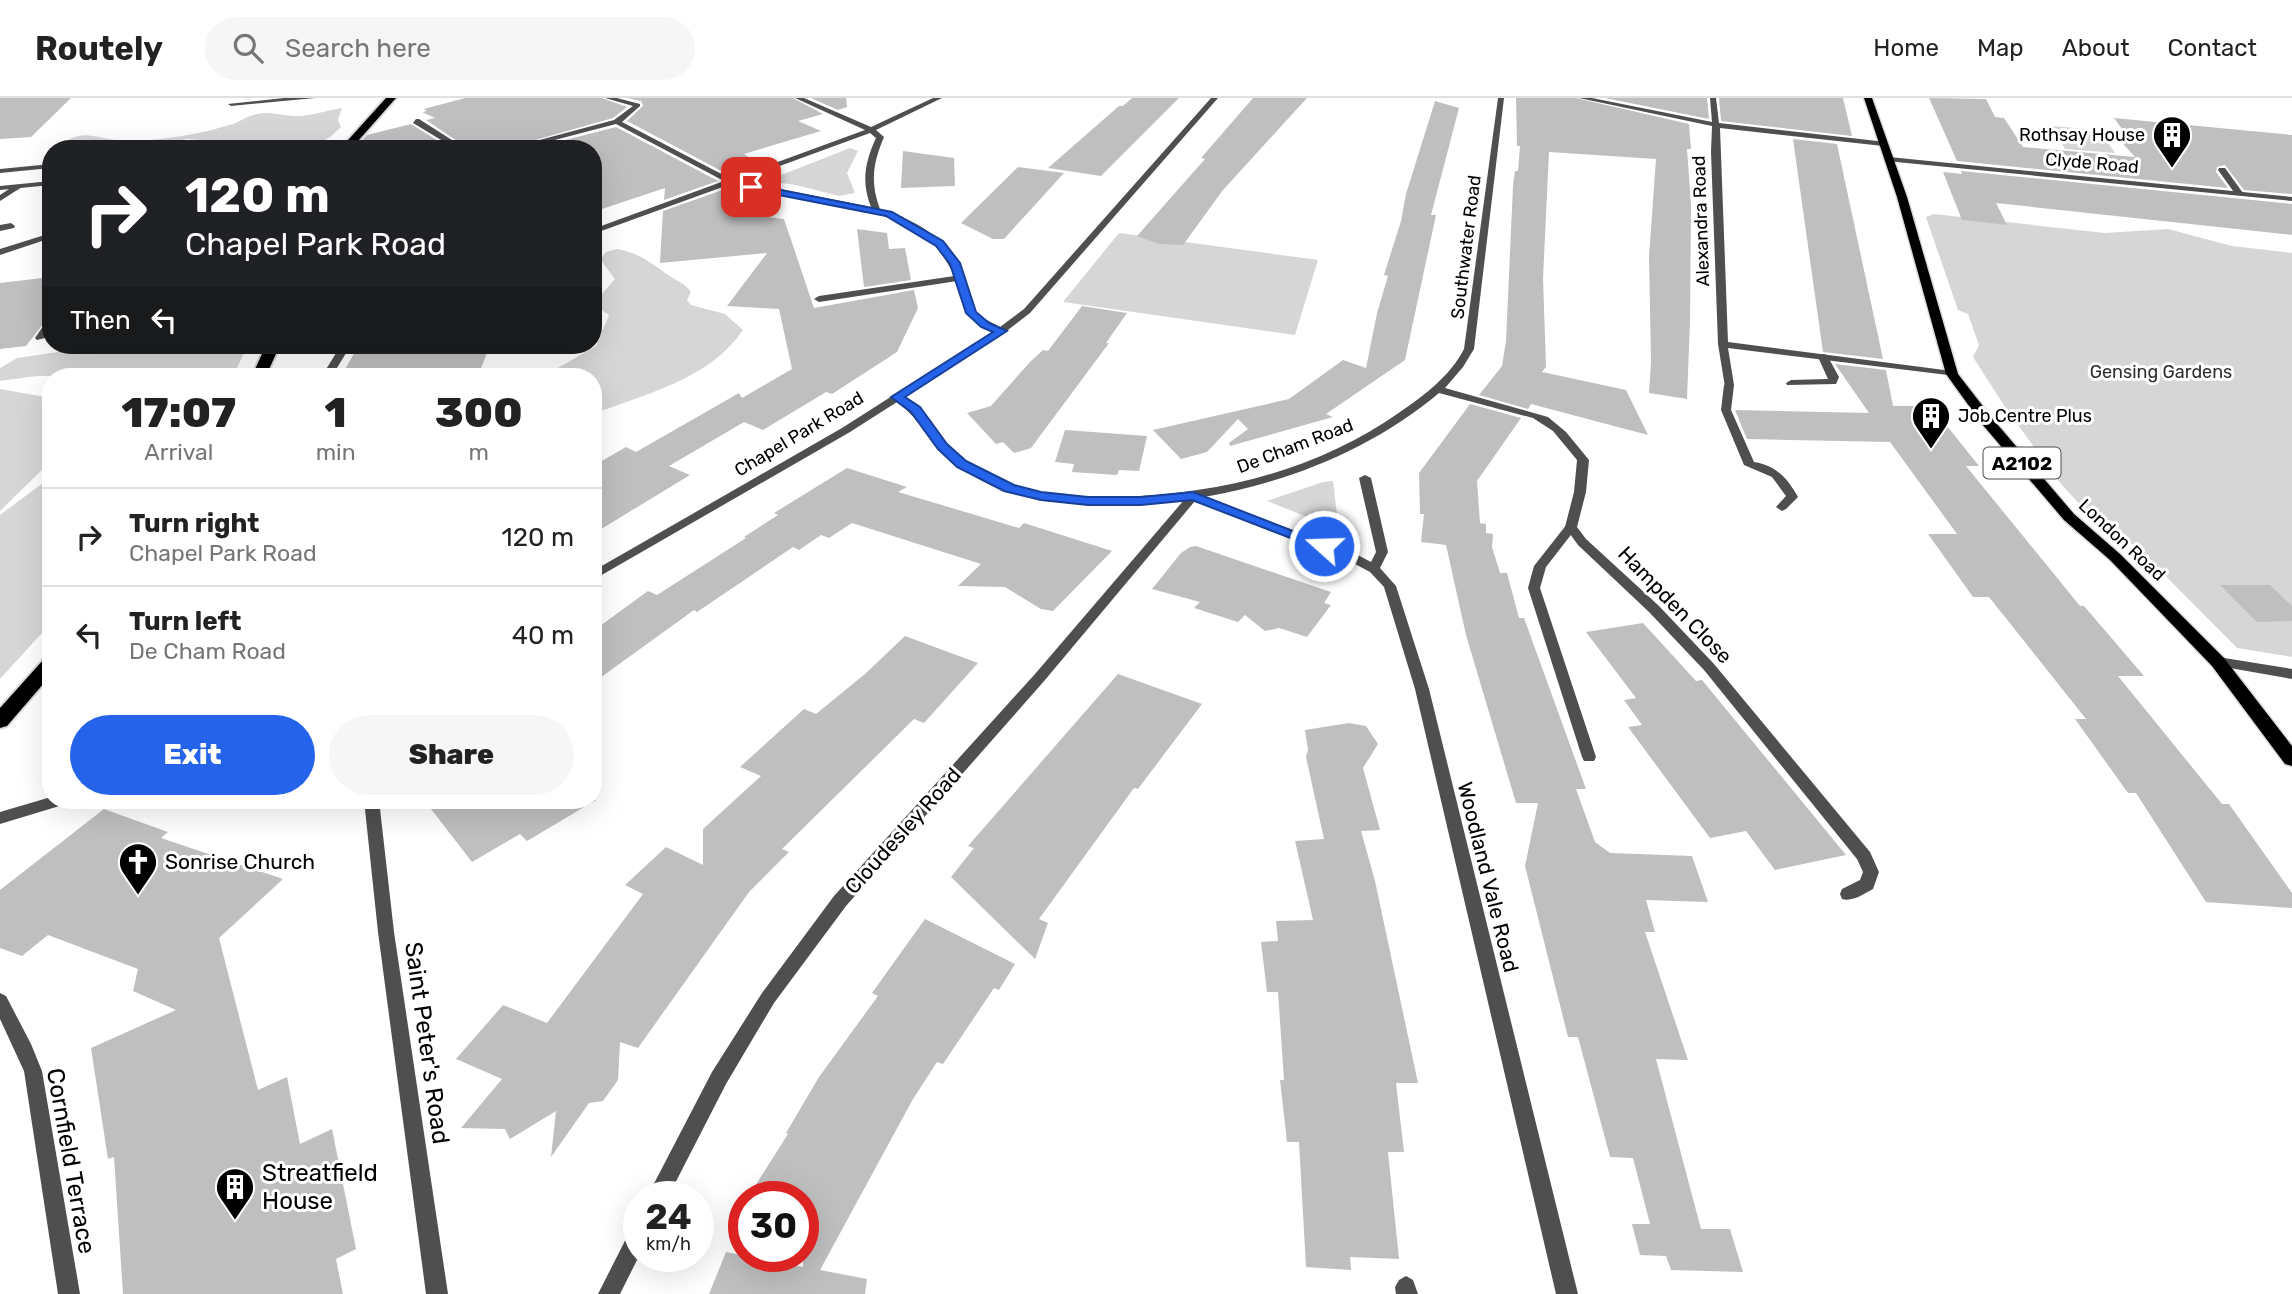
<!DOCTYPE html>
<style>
body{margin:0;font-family:Rubik,sans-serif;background:#f6f6f6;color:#222;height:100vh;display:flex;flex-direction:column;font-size:26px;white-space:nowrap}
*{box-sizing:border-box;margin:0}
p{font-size:23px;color:#767676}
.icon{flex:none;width:38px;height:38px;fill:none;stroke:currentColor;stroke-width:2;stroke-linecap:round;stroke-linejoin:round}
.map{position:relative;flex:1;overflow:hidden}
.side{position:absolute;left:42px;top:270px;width:560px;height:441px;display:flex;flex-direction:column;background:#fff;border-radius:28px;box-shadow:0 7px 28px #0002}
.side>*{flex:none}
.guide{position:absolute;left:42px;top:42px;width:560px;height:214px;border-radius:28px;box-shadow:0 7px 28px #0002;background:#202124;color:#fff;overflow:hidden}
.speed{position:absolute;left:623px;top:1083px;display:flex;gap:14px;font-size:35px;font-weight:700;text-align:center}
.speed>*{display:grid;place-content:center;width:91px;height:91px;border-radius:50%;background:#fff;box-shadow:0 7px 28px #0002;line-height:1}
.speed small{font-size:18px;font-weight:400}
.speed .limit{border:10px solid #d22;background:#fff;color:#111}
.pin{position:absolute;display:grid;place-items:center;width:60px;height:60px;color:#fff;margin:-30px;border-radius:14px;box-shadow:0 4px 10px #0006}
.me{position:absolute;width:77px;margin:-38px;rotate:290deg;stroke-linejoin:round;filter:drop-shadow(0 0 5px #0008)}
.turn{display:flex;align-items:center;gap:24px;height:147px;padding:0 28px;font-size:32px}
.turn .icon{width:91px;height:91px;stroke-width:2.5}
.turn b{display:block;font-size:49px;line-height:60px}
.then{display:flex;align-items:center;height:66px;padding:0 28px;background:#0003;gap:14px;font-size:26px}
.eta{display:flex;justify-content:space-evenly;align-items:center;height:119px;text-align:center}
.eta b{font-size:42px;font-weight:800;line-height:49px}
.button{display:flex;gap:14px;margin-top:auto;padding:14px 28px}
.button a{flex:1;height:80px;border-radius:42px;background:#2563eb;color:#fff;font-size:28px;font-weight:800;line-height:80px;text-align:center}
.button a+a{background:#f6f6f6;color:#222}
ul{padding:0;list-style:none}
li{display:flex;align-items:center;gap:21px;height:98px;padding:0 28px;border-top:2px solid #e0e0e0}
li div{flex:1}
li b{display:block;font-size:26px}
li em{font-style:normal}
header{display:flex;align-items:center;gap:42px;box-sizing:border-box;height:98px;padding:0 35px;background:#fff;border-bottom:2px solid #e0e0e0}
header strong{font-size:33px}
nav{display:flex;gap:38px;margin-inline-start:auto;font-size:24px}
.search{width:490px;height:63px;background:#f6f6f6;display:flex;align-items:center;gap:18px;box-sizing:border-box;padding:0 24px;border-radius:38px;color:#767676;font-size:26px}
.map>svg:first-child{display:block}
.green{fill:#d6d6d6}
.building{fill:#bfbfbf}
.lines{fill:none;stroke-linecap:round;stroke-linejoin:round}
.primary-casing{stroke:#dbdbdb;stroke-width:3}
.trunk-casing{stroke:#dbdbdb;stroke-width:4}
.service{fill:#4f4f4f;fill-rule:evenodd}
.minor{fill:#4f4f4f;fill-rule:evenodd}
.primary{fill:#000;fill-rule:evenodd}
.trunk{fill:#000;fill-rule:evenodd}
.route{fill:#2563eb;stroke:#184099;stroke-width:2}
.labels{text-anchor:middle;stroke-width:6;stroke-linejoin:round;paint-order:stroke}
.far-poi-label{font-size:18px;fill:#000;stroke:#fff;text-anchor:end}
.far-street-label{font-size:18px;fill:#000;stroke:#fff}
.far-park-label{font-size:18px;fill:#2d2d2d;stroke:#fff}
.shield{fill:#fff;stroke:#4c4c4c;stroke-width:2}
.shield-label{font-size:19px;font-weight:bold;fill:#000}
.street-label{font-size:21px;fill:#000;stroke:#fff}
.poi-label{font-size:21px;fill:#000;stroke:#fff;text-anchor:start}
.near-street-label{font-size:24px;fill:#000;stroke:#fff}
.near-poi-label{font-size:24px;fill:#000;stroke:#fff;text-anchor:start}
</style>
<header>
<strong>Routely</strong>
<div class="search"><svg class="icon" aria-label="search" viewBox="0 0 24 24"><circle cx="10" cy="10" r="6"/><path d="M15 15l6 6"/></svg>Search here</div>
<nav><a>Home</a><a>Map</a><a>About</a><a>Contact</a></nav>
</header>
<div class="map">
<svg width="2292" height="1196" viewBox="0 0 2292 1196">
<rect width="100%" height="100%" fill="#fff"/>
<g class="green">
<path d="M342,10L338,22L341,29L330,39L310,51H208L201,42L187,41L144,51H57C82,26 97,43 127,43C160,43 201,36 233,26C241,23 249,17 257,16C271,13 282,18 295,18C310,19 326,12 342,10Z"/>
<path d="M2052,28L2099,32L2115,55L2065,51Z"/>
<path d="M850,50L858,53L847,75L855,95L839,98L796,87L766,83Z"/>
<path d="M1934,116L2105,135L2168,131L2232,148L2292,155V559L2237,550L2134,446L2125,445L2107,436L2061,386L2005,309L1973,259L1979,247L1968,216L1958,212L1926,119Z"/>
<path d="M1119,135L1318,162L1295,237L1063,204Z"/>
<path d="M617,151C639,155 650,164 668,177C677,183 685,185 691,194L687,202L691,207L725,216L743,232C710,281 646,296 593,316V278H544L596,248L609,217L597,209L596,203L615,181L600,161L606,154Z"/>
<path d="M106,247H248L233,278H37L0,283V270L17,260Z"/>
<path d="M0,291L51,300V363L0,413Z"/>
<path d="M51,379V525L0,581V417Z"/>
<path d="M1333,383L1338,426H1325L1267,403L1323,384Z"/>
</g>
<g class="building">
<path d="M0,0H71L31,39L0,41Z"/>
<path d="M465,0H602L627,9L613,20L504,51H469L426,22L435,20L422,14L427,13L424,11Z"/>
<path d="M627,0H793L823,16L798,23L821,33L744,56L750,60L748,72L731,78L627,23L643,8L641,3Z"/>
<path d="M811,0H846L847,9L838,12Z"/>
<path d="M1132,0H1179L1101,78L1048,70L1119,8H1123Z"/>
<path d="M1253,0H1307L1223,92L1183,147L1159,146L1137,138L1205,61L1201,60Z"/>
<path d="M1516,0H1576L1689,26L1691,51H1687L1691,107L1690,224L1687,301L1649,295L1651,264L1649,159L1656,61L1549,54L1543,180L1546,269L1542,274L1626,292L1648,337L1531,306L1528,311L1479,297L1502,268L1506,243L1513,88L1515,73H1518L1520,48H1517Z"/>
<path d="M1605,0H1707L1709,21Z"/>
<path d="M1719,0H1843L1852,38L1721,23Z"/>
<path d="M1929,0L1986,1L1995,19L2004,20L2023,49L2135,59L2116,38L2128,39L2114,20L2292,37V96L2244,92L2225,67L2217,69L2216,74L2228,90L1957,63Z"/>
<path d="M1435,3L1459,10L1431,117H1436L1405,262L1326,316L1333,319L1230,348L1229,345L1248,331L1238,321L1207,354L1181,361L1153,332L1289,301L1343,262L1366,270L1377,215L1388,178L1384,177L1401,123L1406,96Z"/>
<path d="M411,26L451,51H359L358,47L367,37Z"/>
<path d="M616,29L718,83L664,102L665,90L593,114V51H531Z"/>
<path d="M1793,41L1837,46L1883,261L1823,254Z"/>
<path d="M903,53L954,60L955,88L901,90Z"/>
<path d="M1018,69L1064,75L1004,141H993L961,125Z"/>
<path d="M1961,73L2292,106V137L1996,105L2007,127L1962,122L1943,74L1962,76Z"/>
<path d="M731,89L745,91L740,116L784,121L814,210L914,192L918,210L897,254L832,296L826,294L763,332L744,324L669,368L690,377L593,436V368L626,349L636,354L739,295L742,300L792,271L779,211L727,208L767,155L660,165L663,113Z"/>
<path d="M857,131L887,135L889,151L905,150L911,182L864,189Z"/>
<path d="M51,179V216L26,248L0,251V185Z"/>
<path d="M1082,208L1127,215L1106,245H1109L1031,350L1014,355L1003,344L996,346L967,315L991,308L1030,264L1043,252L1048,253Z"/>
<path d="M359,247H490L478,278H341Z"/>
<path d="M1835,266L1886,272L1893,308H1931L1979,368H1966L2080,508H2084L2144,578H2118L2222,706H2229L2292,795V810L2206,804L2136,695H2128L2075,621H2086L1989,499H1973L1928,436H1957L1890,344L1747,341L1735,312L1869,315Z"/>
<path d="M1470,306L1521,320L1477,383L1480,425L1486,426V435L1493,436L1492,449L1500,475H1507L1519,520H1524L1586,691H1576L1595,744L1610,755L1692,758L1708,804L1646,802L1655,834H1645L1688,962L1656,961L1701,1131H1730L1743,1174L1671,1172L1666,1158L1640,1157L1632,1126H1650L1633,1060L1610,1059L1578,939H1568L1525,768L1538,705H1516L1466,537L1446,447L1421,444L1424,416H1420L1419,375Z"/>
<path d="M1065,332L1147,338L1139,373L1119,372L1117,377L1072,374L1074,366L1055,364Z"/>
<path d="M847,370L907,389L898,394L1019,430L1024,425L1112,453L1053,513L1041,511L1005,489L958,488L981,466L852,425L829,440L821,437L799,452L793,449L697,514L694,512L593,585V533L648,493L657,497L746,440L744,439L778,417L774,415Z"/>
<path d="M1196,448L1331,494L1324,505L1331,507L1307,539L1279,530L1265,533L1245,517L1238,524L1194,510L1200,504L1152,491L1181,455L1190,449Z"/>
<path d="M2220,487H2270L2292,508V523L2257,524Z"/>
<path d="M1643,525L1696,583L1702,582L1846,757L1775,772L1746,733L1710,740L1628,629L1642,627L1624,602L1636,600L1586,534Z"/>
<path d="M905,538L978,565L924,625L914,621L782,751L789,754L749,794L638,950L620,944L618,982L603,1003L589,1005L551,1059L556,1013L510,1041L505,1031L461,1030L502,981L456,961L503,907L547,925L643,796L625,787L666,749L703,767V731L761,678L740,669L804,611L816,616L865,576Z"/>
<path d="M1118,576L1202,606L1138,691L1134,690L1039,821L1048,825L1035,861L951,779L974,750L968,748Z"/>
<path d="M1349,625L1366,628L1378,646L1363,670L1380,732L1361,733L1375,783L1418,985H1396L1404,1054H1388L1399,1161L1350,1159L1351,1172L1306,1169L1299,1044H1287L1280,982H1284L1278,894H1267L1261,844L1278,843L1276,823L1313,822L1295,743L1324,741L1306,659L1308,652L1305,632Z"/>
<path d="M424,702H596L527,743L520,736L472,764Z"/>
<path d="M104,711L168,734L161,740L283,781L219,840L258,992L287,979L300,1046L332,1031L356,1151L336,1161L343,1196H123L114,1059L108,1061L91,950L176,912L133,893L138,871L48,837L22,858L0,850V792Z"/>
<path d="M925,821L1015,866L999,892L994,890L943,966L937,964L913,1001L820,1172L867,1181L865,1196H709L726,1154L803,1169V1099H748L788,1036L786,1035L819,979L878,898L872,895Z"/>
</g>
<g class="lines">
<g class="primary-casing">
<path id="primary" d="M1864,0H1872L1907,99L1958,276L1992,320L2074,416L2120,456L2224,560L2292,648V668L2285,666L2212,568L2110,462L2064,422L1982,326L1946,276L1897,99Z"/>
</g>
<g class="trunk-casing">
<g id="trunk">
<path d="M386,0H396L351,51H340Z"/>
<path d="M266,247H280L266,278H252Z"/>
<path d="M51,559V577L7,628L0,630V610L44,561Z"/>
</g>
</g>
<g class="service">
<path d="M284,0H315L231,8L228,6Z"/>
<path d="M51,66V70L0,75V71Z"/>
<path d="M2219,70H2225L2243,95L2242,97H2236L2218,72Z"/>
<path d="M51,83V87L0,92V88Z"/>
<path d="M11,125L15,128L14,130L0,133V127Z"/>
<path d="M51,135V140L0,157V151Z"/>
<path d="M961,177L966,180L964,182L819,204L814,201L819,198Z"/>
<path d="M51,220V231L45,240L37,242L35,240L48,221Z"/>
<path d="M341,247H351L332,278H322Z"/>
<path d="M1823,256L1827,257L1839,279L1836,286L1787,287L1786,285L1791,282L1828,281L1818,259Z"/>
<path d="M1729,284L1734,287L1731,312L1754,364C1777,368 1787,380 1798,399L1786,411L1782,413L1776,409L1786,398L1772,379L1744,367L1721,312L1724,287Z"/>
<path d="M1571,425L1577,429L1546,469L1540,490L1596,659L1594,663H1584L1582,659L1528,490L1534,468L1567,426Z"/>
<path d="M1406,1178L1413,1182L1418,1196H1396L1395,1189L1399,1182Z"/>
</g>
<g class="minor">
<path d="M605,0H617L640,6V8L622,24L731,81L865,32L795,0H804L871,29L933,0H942L876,32L884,39C873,65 870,84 880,111C916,122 949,141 964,177C969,189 970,202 976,213L981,219L1000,229L1024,211L1211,0H1218L1030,215L1004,235L904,299C919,310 928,325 940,338C959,360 982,376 1009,386C1044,399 1084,400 1120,399C1220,396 1318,372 1400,314C1425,297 1450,278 1464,251L1498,0H1504L1474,251L1463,269L1445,290L1548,319L1566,334L1589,362L1586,394L1577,429L1586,441L1659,508L1714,566L1870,754L1879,774L1873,791C1863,796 1853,804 1842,801L1840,796L1842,791L1860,782L1863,774L1857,761L1704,572L1649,514L1578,447L1565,429L1574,394L1577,362L1553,333L1533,320L1439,295C1372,351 1290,384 1204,399L1352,454L1371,464L1376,454L1359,380L1365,377L1371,380L1388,454L1380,470L1396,488L1429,591L1578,1196H1556L1415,591L1384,489L1370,474L1344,460L1195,403L1045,582L846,808L774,905L726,986L668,1099H647L712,974L762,895L834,798L1035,576L1184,402C1109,409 1018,415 956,366C933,348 920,321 897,304L850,334L593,482V473L842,330L994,233L974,223L967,214L956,179L938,150L908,128L876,115L731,86L593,136V131L724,83L616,26L520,51H506L614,22L633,8ZM870,35L876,40C865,64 861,84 871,109L739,83Z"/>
<path d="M1579,0H1592L1712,24L1710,0H1716L1719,25L1886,44L1887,46L1883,48L1720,30L1728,244L1952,273L1956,274V278L1728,250L1734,287L1729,290L1725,289L1718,246L1711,54L1712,28Z"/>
<path d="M416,21H419L466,51H456L413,25Z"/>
<path d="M1889,59L2292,99V103L1886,63V59Z"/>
<path d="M15,87L22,89L0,103V97Z"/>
<path d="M2218,559L2292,571V581L2213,567L2211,564L2213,561Z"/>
<path d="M51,699V702H69L66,706L0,726V714Z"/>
<path d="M364,702H379L394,834L448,1196H426L378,834Z"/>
<path d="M0,895L6,898L31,946L42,973L80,1196H58L24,973L0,921Z"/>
<path d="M639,1126V1158L620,1196H598L632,1129Z"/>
</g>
<use href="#primary" class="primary"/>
<use href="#trunk" class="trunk"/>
</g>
<path class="route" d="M751,86L892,114L943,143L960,165L976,214L989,225L1007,233L905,299L920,309L947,346L966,363L1014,387L1041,394L1088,399H1141L1193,394L1331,448L1329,451H1319L1192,402L1141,407H1088L1041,402L1004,393L957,369L938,351L911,314L891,299L993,234L981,229L966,215L950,166L936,148L886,118L748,91L747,89Z"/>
<defs>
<g id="building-pin" transform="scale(2.0125)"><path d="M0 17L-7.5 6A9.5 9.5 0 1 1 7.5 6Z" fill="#000" stroke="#fff"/><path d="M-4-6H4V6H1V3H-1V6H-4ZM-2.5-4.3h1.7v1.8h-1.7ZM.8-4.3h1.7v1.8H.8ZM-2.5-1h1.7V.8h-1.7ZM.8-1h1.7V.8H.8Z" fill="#fff"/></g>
<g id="church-pin" transform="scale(2.0125)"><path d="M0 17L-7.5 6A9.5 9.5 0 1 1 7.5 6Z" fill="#000" stroke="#fff"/><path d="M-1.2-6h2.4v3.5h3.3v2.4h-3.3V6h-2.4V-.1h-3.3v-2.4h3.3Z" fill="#fff"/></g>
</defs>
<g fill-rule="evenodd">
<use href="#building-pin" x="2172" y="37"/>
<use href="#building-pin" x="1931" y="318"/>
<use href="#church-pin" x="138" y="764"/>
<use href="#building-pin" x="235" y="1089"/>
</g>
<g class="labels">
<g class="far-poi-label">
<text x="2145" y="43">Rothsay House</text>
<text x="1958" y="324" text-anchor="start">Job Centre Plus</text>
</g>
<g class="far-street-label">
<text transform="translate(2092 65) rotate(5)" y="6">Clyde Road</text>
<text transform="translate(1701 123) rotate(-92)" y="6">Alexandra Road</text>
<text transform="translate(1466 149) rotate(-83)" y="6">Southwater Road</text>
<text transform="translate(799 336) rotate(-31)" y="6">Chapel Park Road</text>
<text transform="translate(1295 348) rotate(-21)" y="6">De Cham Road</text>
<text transform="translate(2122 442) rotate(43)" y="6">London Road</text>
</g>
<g class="far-park-label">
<text x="2161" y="280">Gensing Gardens</text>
</g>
<rect class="shield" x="1983.5" y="349.5" width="77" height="31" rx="5"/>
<g class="shield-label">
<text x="2022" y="372">A2102</text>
</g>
<g class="street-label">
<text transform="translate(1675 507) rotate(46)" y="7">Hampden Close</text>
<text transform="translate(903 733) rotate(-48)" y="7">Cloudesley Road</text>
<text transform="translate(1488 779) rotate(76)" y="7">Woodland Vale Road</text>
</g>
<g class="poi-label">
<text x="165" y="771">Sonrise Church</text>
</g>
<g class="near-street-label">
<text transform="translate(427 945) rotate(82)" y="8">Saint Peter's Road</text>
<text transform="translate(71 1063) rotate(80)" y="8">Cornfield Terrace</text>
</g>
<g class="near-poi-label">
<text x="262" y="1083">Streatfield<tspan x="262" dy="28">House</tspan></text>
</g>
</g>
</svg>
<div class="speed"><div>24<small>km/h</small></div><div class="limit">30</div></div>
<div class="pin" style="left:751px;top:89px;background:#d93025"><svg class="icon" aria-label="arrive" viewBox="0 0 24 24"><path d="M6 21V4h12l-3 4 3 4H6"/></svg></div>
<svg class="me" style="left:1324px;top:448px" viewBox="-20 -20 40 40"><circle r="17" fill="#2563eb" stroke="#fff" stroke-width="3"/><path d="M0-11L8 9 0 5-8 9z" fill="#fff"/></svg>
<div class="guide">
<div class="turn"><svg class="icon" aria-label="right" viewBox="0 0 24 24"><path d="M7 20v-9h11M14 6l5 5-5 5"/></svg><div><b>120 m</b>Chapel Park Road</div></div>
<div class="then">Then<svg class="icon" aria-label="left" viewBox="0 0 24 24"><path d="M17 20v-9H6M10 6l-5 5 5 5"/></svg></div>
</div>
<section class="side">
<div class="eta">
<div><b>17:07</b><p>Arrival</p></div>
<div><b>1</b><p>min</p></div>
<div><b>300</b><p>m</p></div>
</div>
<ul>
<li><svg class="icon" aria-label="right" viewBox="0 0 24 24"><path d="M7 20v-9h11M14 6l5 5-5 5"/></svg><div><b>Turn right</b><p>Chapel Park Road</p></div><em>120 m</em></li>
<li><svg class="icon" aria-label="left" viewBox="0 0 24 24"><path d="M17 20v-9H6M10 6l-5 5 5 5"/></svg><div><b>Turn left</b><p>De Cham Road</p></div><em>40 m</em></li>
</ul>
<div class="button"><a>Exit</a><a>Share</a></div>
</section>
</div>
